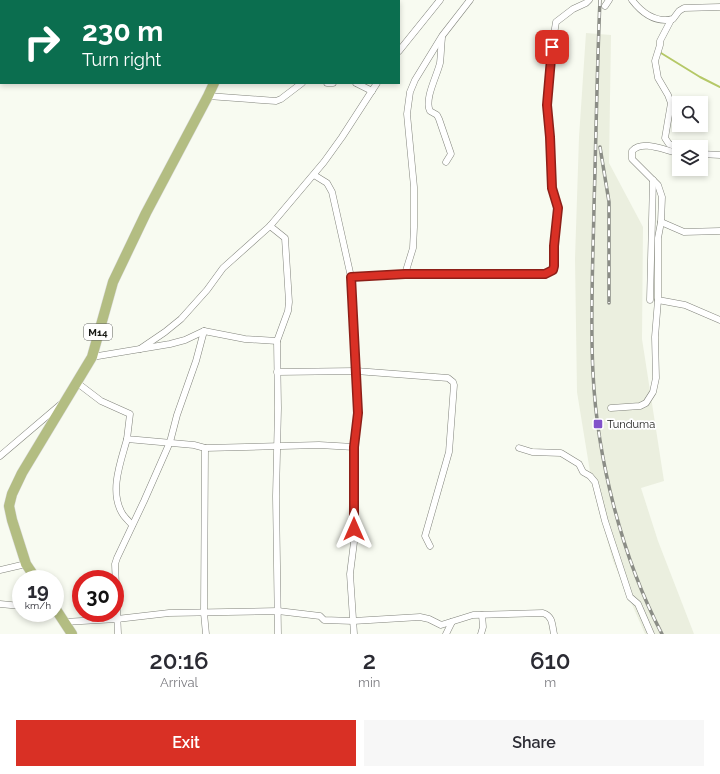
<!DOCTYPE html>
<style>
body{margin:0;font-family:Raleway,sans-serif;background:#f7f7f7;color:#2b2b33;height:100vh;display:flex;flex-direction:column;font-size:15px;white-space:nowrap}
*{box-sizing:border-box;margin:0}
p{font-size:13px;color:#7c7c81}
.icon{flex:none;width:22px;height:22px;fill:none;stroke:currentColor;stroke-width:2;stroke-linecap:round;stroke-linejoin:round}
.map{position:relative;height:634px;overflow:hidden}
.side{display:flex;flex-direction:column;background:#fff;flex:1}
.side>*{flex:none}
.top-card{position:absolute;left:0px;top:0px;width:400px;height:84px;box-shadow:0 2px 6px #0003;background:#0b6e4f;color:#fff;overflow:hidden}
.fabs{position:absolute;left:672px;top:96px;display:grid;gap:8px}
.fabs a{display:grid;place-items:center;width:36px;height:36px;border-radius:0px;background:#fff;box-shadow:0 2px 6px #0003;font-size:20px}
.speed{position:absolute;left:12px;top:570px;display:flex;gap:8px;font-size:20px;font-weight:700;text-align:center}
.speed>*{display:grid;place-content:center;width:52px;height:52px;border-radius:50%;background:#fff;box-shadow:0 2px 6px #0003;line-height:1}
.speed small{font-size:10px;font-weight:400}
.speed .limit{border:6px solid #d22;background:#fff;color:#111}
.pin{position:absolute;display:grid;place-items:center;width:34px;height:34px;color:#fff;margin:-17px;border-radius:8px;box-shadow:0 2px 6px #0006}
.me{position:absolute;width:44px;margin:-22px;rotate:0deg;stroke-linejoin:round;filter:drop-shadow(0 0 3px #0008)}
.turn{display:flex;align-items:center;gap:14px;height:84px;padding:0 16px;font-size:18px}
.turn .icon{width:52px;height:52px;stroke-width:2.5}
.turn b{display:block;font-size:28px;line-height:34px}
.eta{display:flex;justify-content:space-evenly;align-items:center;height:68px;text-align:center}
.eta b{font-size:24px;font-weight:600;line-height:28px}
.cta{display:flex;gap:8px;margin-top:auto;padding:8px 16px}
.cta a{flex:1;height:46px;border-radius:0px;background:#d93025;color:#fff;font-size:16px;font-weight:600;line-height:46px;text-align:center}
.cta a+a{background:#f7f7f7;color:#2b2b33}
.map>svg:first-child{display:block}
.built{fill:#ebefdf}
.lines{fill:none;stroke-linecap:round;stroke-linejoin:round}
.stream{stroke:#b5c867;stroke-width:2}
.minor-casing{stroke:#81837b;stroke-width:7}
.primary-casing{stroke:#dadada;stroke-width:11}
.minor{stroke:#fff;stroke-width:6}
.primary{stroke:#b3bd82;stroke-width:10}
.rail-casing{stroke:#8b8d86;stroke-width:3.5}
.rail{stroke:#fff;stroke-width:2;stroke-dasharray:6;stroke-linecap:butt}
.route-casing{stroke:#8d1f18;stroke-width:10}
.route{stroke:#d93025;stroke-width:7}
.poi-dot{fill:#8151ca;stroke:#fff;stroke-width:1.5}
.labels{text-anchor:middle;stroke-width:3.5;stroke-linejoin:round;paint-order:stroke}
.shield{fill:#fff;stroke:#5d5e5b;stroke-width:1}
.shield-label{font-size:10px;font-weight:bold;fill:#181915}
.poi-label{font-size:11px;fill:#181915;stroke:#fff;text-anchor:start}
</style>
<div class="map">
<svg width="720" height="634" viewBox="0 0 720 634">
<rect width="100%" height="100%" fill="#f8fbf1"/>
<path class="built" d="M586,33L611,35L609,163L643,227L642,339L664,481L641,488L658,541L694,634H645L613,561L592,484L577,392L575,259L579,137Z"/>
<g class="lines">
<path class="stream" d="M661,53L700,77L720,87"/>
<g class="minor-casing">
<g id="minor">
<path d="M50,0L51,1"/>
<path d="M632,0C642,13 656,23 673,19L679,11L684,8L720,7"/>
<path d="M355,1L356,0"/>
<path d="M605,6L609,0"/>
<path d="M671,20L660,41V45L655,61L658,78L668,95L671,103L665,138L669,144L679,148"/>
<path d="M442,38C441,46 441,55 440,63C437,76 424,99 430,111L437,115L439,119L451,154L446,162"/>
<path d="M399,51L440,0"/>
<path d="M327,83H333"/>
<path d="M356,83L372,91"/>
<path d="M208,96L276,101L281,99L302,83"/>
<path d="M701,154L720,155"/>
<path d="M314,175L327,183L332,192L351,277L356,371L357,413L354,447V542L350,574L354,634"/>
<path d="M661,222L684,232L720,231"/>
<path d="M270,226L285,238L289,302L288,311L277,341L278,408L276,496L278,634"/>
<path d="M405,274L413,248L414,227V187L407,114L410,92L415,80L442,36L470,0"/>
<path d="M351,277L405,274H545L553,270L554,266V245L558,209L552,188L550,137L547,105L550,59L556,22L573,9L586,3L589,0"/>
<path d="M650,300L653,180"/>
<path d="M658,300L685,305L720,320"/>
<path d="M140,349L165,332L181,319L207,290L223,268L270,226L324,162L342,137L377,83"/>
<path d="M92,357L170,344L185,340L204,331L245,339L277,341"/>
<path d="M277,372L356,371L448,378L453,382L454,385L449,452L425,536L430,546"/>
<path d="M76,382L101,401L130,414L127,439L194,445L205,448L319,445L354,447"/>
<path d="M611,408L640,406L646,403L653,392L656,378L655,337L658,300V238L661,222L662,197L658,185L632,159V151C643,139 665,151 679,153"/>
<path d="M127,439C121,461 109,491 122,513C124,517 129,521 132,525"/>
<path d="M205,448L204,613L206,634"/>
<path d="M519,448L532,452L561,453L579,464L583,472L590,476L595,482L605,521L630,597L638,604L651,634"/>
<path d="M0,456L60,405"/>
<path d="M0,570L26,564"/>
<path d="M0,604L21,606"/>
<path d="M64,622L117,619L169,613L278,611L320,616L324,620L353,621L420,617L429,619L441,625L473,615L543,613C553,616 552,625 554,634"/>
<path d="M118,634L115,564L117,558L144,501L170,442L177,415L196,361L204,331"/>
<path d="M446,634L452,622"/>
<path d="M481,634L483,627L482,615"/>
</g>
</g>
<g class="primary-casing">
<g id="primary">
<path d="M239,1V0"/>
<path d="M36,579L26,564L12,520L9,506L12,494L22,473L92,357L113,282L146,213L208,96L214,83"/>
<path d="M55,608L72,634"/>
</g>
</g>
<use href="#minor" class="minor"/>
<use href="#primary" class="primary"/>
<g class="rail-casing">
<g id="rail">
<path d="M600,0C597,69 596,138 594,207C593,262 590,318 593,373C597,458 622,558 662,634"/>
<path d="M600,147L609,202V303"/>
</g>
</g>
<use href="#rail" class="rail"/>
</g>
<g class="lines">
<g class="route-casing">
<path id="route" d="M354,529V447L358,413L351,277L405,274H545L553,270L554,266V246L558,208L552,188L550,137L547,105L552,47"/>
</g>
<use href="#route" class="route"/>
</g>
<rect class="poi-dot" x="593" y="419" width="10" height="10" rx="2"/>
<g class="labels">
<rect class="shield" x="84" y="324" width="28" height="16" rx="3"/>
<g class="shield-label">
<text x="98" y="336">M14</text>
</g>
<g class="poi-label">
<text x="607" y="428">Tunduma</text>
</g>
</g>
</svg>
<div class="fabs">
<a><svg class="icon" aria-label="search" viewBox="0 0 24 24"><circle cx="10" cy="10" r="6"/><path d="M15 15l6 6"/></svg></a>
<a><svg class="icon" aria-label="layers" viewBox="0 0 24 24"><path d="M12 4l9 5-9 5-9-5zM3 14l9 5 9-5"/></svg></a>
</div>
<div class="speed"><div>19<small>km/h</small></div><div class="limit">30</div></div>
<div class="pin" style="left:552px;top:47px;background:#d93025"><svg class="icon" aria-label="arrive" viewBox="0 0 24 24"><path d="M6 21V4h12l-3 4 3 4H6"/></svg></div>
<svg class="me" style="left:354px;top:529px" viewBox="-20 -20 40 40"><path d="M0-17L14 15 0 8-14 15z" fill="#d93025" stroke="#fff" stroke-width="4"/></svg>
<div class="top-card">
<div class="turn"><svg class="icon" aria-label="right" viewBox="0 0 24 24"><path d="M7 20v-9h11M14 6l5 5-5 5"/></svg><div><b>230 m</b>Turn right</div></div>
</div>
</div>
<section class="side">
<div class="eta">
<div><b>20:16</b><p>Arrival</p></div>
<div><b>2</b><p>min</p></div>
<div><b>610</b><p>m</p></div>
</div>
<div class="cta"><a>Exit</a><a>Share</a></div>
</section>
